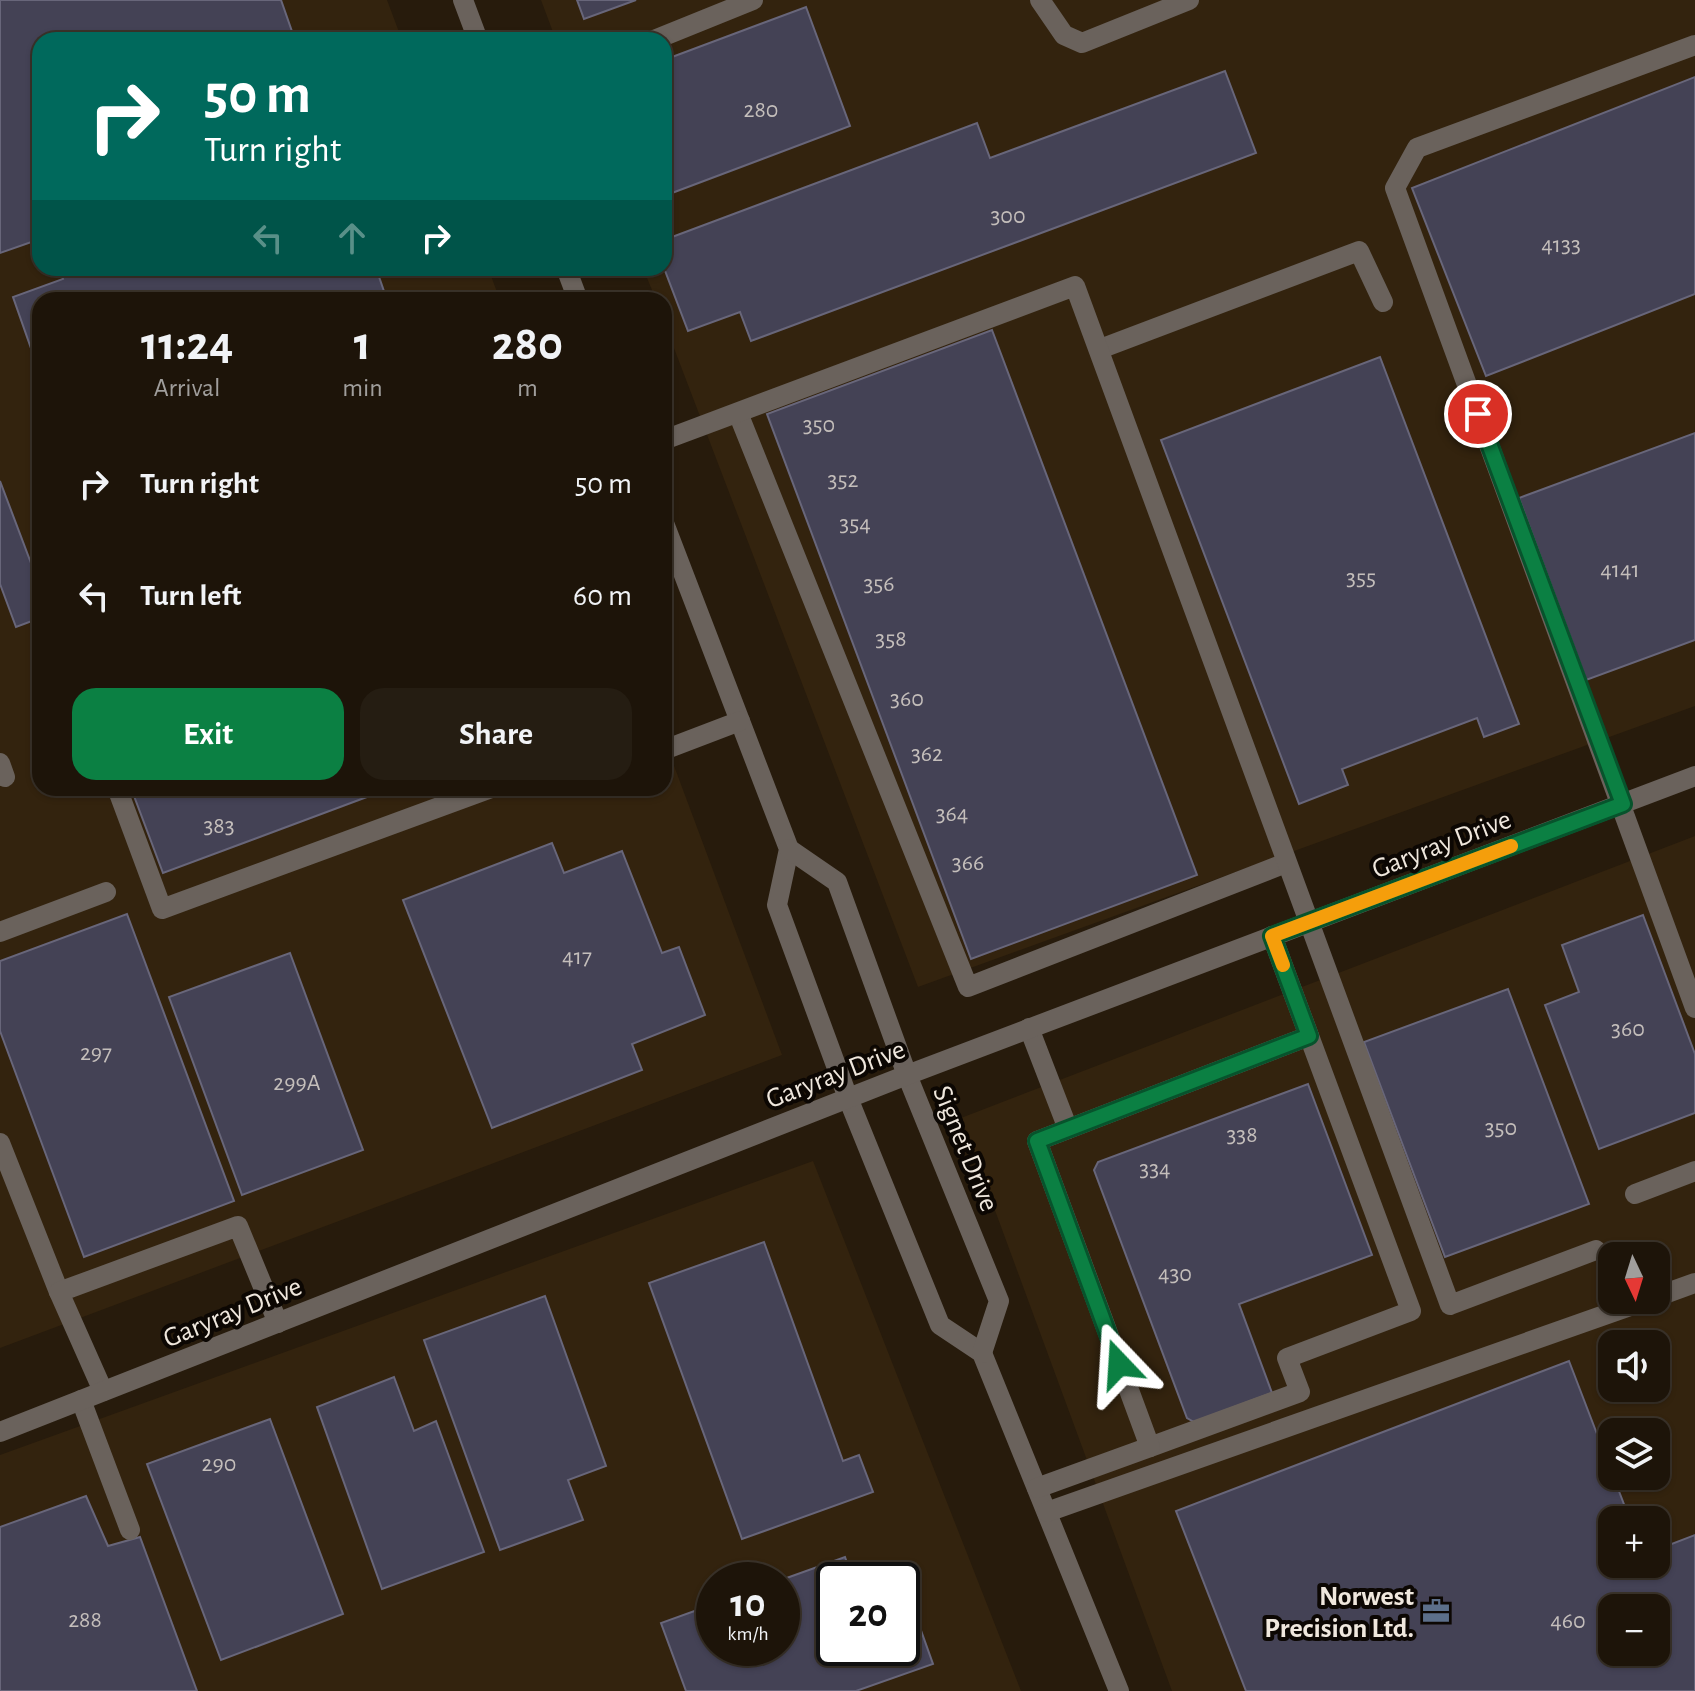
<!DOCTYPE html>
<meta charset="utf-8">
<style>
body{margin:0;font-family:"Alegreya Sans",sans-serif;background:#251d12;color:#f1f3f6;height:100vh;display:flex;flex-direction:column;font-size:30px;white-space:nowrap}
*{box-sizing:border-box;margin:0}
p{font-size:26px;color:#a09e9c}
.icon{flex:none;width:44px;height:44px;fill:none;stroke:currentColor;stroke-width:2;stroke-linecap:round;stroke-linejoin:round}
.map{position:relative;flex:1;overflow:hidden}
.side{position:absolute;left:32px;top:292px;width:640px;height:504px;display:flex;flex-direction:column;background:#1d1409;border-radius:24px;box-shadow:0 2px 6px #0004,0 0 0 2px #3b332a}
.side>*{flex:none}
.banner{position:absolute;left:32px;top:32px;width:640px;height:244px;border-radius:24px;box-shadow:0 2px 6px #0004,0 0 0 2px #3b332a;background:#00695c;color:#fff;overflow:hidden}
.needle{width:52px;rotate:176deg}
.buttons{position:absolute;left:1598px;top:1242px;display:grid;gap:16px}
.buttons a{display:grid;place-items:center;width:72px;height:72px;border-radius:16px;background:#1d1409;box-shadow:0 2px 6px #0004,0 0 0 2px #3b332a;font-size:40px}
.speed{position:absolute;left:696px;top:1562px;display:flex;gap:16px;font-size:40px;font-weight:700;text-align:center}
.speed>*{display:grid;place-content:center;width:104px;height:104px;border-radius:50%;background:#1d1409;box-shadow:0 2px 6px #0004,0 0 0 2px #3b332a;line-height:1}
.speed small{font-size:20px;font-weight:400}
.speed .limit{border:4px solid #111;border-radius:12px;background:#fff;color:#111}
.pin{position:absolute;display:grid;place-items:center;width:68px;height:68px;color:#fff;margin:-34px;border:4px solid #fff;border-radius:50%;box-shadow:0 2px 8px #0007}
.me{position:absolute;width:88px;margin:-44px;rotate:340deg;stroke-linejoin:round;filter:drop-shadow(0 0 6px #0008)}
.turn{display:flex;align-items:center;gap:28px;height:168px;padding:0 40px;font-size:36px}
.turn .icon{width:104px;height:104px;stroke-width:2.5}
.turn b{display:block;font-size:56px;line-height:68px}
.lanes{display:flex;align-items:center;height:76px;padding:0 40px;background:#0003;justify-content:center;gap:40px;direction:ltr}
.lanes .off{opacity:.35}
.eta{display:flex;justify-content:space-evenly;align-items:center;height:136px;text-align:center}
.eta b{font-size:48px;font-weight:700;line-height:56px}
.primary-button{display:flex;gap:16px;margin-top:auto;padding:16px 40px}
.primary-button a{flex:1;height:92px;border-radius:24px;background:#0b8043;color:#fff;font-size:32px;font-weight:700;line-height:92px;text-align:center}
.primary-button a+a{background:#251d12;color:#f1f3f6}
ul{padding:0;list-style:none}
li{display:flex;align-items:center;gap:24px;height:112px;padding:0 40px}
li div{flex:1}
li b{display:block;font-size:30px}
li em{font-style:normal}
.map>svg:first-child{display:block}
.built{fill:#33230e;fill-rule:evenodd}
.building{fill:#444255;stroke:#68667a;stroke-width:2;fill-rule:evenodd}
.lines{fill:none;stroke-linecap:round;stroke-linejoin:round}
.minor{stroke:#6a625c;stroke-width:20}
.route-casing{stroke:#07532c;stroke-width:20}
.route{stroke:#0b8043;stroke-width:14}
.slow{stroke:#f59e0b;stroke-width:14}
.labels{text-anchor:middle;stroke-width:8;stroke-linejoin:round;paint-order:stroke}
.number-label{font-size:24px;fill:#c4bebb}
.street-label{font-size:28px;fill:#efe7dd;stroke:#0c0703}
.poi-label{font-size:28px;font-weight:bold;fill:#efe7dd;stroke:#0c0703;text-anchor:end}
</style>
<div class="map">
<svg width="1695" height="1691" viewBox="0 0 1695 1691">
<rect width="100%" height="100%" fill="#271b0c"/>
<g class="built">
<path d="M0,0H387L402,40H40V268H488L500,300H40V788H664V739L782,1055L0,1348Z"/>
<path d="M541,0H1695V706L918,987L664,322V300H656L643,268H664V40H556Z"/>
<path d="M1695,836V1691H1172L961,1118ZM1612,1256H1656V1300H1612ZM1612,1344H1656V1388H1612ZM1612,1432H1656V1476H1612ZM1612,1520H1656V1564H1612ZM1612,1608H1656V1652H1612Z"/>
<path d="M813,1161L1021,1691H0V1455ZM714,1580H782V1648H714ZM834,1580H902V1648H834Z"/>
</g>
<g class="building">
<path d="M0,0H281L295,40H40V239L0,253Z"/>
<path d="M577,0H636L584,19Z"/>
<path d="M806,7L850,126L664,196V60Z"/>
<path d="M1225,71L1256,153L751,341L740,312L688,331L664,268V240L977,123L990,158Z"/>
<path d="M1695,77V294L1486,376L1412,188Z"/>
<path d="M59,268H376L387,300H40V374L13,297L63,279Z"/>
<path d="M992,330L1197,875L971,959L767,414Z"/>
<path d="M1380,357L1519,724L1484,737L1477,718L1342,769L1348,785L1299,804L1161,440Z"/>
<path d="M1695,433V640L1586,680L1519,498Z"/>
<path d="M0,481L40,587V618L16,627L0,584Z"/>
<path d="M131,788H391L163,873Z"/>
<path d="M552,843L564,873L622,851L662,953L679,947L705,1015L632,1044L642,1070L492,1128L403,900Z"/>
<path d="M127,914L234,1201L84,1257L0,1031V961Z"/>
<path d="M1643,915L1695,1054V1113L1599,1149L1545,1005L1579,992L1562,945Z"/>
<path d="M290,953L363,1150L242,1195L169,997Z"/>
<path d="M1508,989L1589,1204L1445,1257L1364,1042Z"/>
<path d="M1308,1084L1372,1255L1239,1304L1272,1393L1194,1422L1187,1418L1094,1170L1098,1162Z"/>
<path d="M764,1242L843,1461L859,1455L873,1492L742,1539L649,1283Z"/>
<path d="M545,1296L606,1466L568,1480L583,1520L500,1550L424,1340Z"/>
<path d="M1569,1361L1630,1520H1612V1564H1656V1550L1695,1535V1691H1246L1176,1511ZM1612,1608H1656V1652H1612Z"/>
<path d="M394,1377L414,1431L436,1421L484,1552L382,1589L317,1407Z"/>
<path d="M270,1419L343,1614L221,1660L147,1464Z"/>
<path d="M86,1496L108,1546L140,1537L197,1691H0V1527Z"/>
<path d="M845,1557L853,1580H834V1648H902V1580H866L899,1569L933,1664L856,1691H686L661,1623L714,1604V1648H782L781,1580Z"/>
</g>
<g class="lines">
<g class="minor">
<path d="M463,0L478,40"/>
<path d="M1040,0L1064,35L1082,43L1189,0"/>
<path d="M654,40L753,0"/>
<path d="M1695,45L1417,148L1395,188L1695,1008"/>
<path d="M566,268L578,300"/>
<path d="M1100,349L1359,251L1383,302"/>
<path d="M738,413L968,987L1286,863"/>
<path d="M664,440L1075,286L1450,1305L1596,1250"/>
<path d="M664,523L789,849L777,905L848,1098L940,1325L982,1353L1119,1691"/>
<path d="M664,750L740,721"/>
<path d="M0,763L5,777"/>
<path d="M117,788L162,909L491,788"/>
<path d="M789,849L837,882L907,1075L999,1301L982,1353"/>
<path d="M0,932L106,892"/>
<path d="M1029,1028L1068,1129"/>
<path d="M0,1143L59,1292"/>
<path d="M1635,1194L1695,1171"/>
<path d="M1656,1297L1695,1283"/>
<path d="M103,1391L59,1292L238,1226L278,1323"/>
<path d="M81,1400L130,1530"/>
<path d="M0,1432L907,1075L1695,776"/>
<path d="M1150,1447L1300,1392L1287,1358L1411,1311L1272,936"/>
<path d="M1037,1488L1150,1447L1037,1141L1309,1036"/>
<path d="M1047,1512L1647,1300"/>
</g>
</g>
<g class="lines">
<g class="route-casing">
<path id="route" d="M1119,1364L1037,1141L1309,1036L1272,936L1623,804L1478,414"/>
</g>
<use href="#route" class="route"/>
<path class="slow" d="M1283,965L1272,936L1511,846"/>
</g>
<defs>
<g id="office-bare" transform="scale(2.16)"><path d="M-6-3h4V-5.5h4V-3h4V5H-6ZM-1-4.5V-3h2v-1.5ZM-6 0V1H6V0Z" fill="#5c6f8a" stroke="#0c0703" stroke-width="2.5" paint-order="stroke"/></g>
</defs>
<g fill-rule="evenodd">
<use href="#office-bare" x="1436" y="1611"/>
</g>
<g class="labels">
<g class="number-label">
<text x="761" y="117">280</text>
<text x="1008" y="223">300</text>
<text x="1561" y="252">4133</text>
<text x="819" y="432">350</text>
<text x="843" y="487">352</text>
<text x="855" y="531">354</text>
<text x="1620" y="577">4141</text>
<text x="1361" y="585">355</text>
<text x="879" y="591">356</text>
<text x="891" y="646">358</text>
<text x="907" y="706">360</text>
<text x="927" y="761">362</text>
<text x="952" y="821">364</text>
<text x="219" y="833">383</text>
<text x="968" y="870">366</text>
<text x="577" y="964">417</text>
<text x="1628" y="1036">360</text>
<text x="96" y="1060">297</text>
<text x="297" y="1090">299A</text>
<text x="1501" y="1135">350</text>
<text x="1242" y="1142">338</text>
<text x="1155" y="1176">334</text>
<text x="1175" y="1281">430</text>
<text x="219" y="1471">290</text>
<text x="85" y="1627">288</text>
<text x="1568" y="1628">460</text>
</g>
<g class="street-label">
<text transform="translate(1441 843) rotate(-21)" y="10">Garyray Drive</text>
<text transform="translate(835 1073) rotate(-21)" y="10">Garyray Drive</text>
<text transform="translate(967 1148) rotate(68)" y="10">Signet Drive</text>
<text transform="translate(232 1311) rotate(-22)" y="10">Garyray Drive</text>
</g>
<g class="poi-label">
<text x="1414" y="1605">Norwest<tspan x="1414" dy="32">Precision Ltd.</tspan></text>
</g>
</g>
</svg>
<div class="buttons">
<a><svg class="needle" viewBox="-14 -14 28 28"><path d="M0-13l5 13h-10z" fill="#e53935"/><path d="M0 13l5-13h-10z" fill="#a09e9c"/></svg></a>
<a><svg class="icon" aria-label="sound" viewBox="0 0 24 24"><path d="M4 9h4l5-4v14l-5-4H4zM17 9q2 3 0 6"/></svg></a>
<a><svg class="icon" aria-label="layers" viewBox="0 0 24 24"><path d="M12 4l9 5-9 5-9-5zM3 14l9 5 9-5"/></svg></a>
<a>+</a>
<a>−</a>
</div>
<div class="speed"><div>10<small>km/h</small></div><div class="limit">20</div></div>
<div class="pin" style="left:1478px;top:414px;background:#d93025"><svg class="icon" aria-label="arrive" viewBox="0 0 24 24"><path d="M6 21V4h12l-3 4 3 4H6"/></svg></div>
<svg class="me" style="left:1119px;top:1364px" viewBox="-20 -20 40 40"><path d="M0-17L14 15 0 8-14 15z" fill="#0b8043" stroke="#fff" stroke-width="4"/></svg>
<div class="banner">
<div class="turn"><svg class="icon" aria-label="right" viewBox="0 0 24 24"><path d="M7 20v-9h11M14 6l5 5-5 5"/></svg><div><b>50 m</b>Turn right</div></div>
<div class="lanes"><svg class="icon off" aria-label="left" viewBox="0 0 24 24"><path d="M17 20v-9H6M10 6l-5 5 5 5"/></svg><svg class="icon off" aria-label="ahead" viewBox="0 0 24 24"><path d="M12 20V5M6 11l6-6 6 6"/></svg><svg class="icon" aria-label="right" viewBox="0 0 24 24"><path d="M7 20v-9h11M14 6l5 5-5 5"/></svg></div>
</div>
<section class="side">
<div class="eta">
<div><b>11:24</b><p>Arrival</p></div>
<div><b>1</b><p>min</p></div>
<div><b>280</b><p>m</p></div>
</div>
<ul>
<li><svg class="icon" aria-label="right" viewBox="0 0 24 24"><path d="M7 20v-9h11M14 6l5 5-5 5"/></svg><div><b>Turn right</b></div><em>50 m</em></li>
<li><svg class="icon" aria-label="left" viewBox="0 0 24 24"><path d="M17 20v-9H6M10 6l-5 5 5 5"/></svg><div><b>Turn left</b></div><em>60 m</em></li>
</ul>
<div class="primary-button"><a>Exit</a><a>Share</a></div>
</section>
</div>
